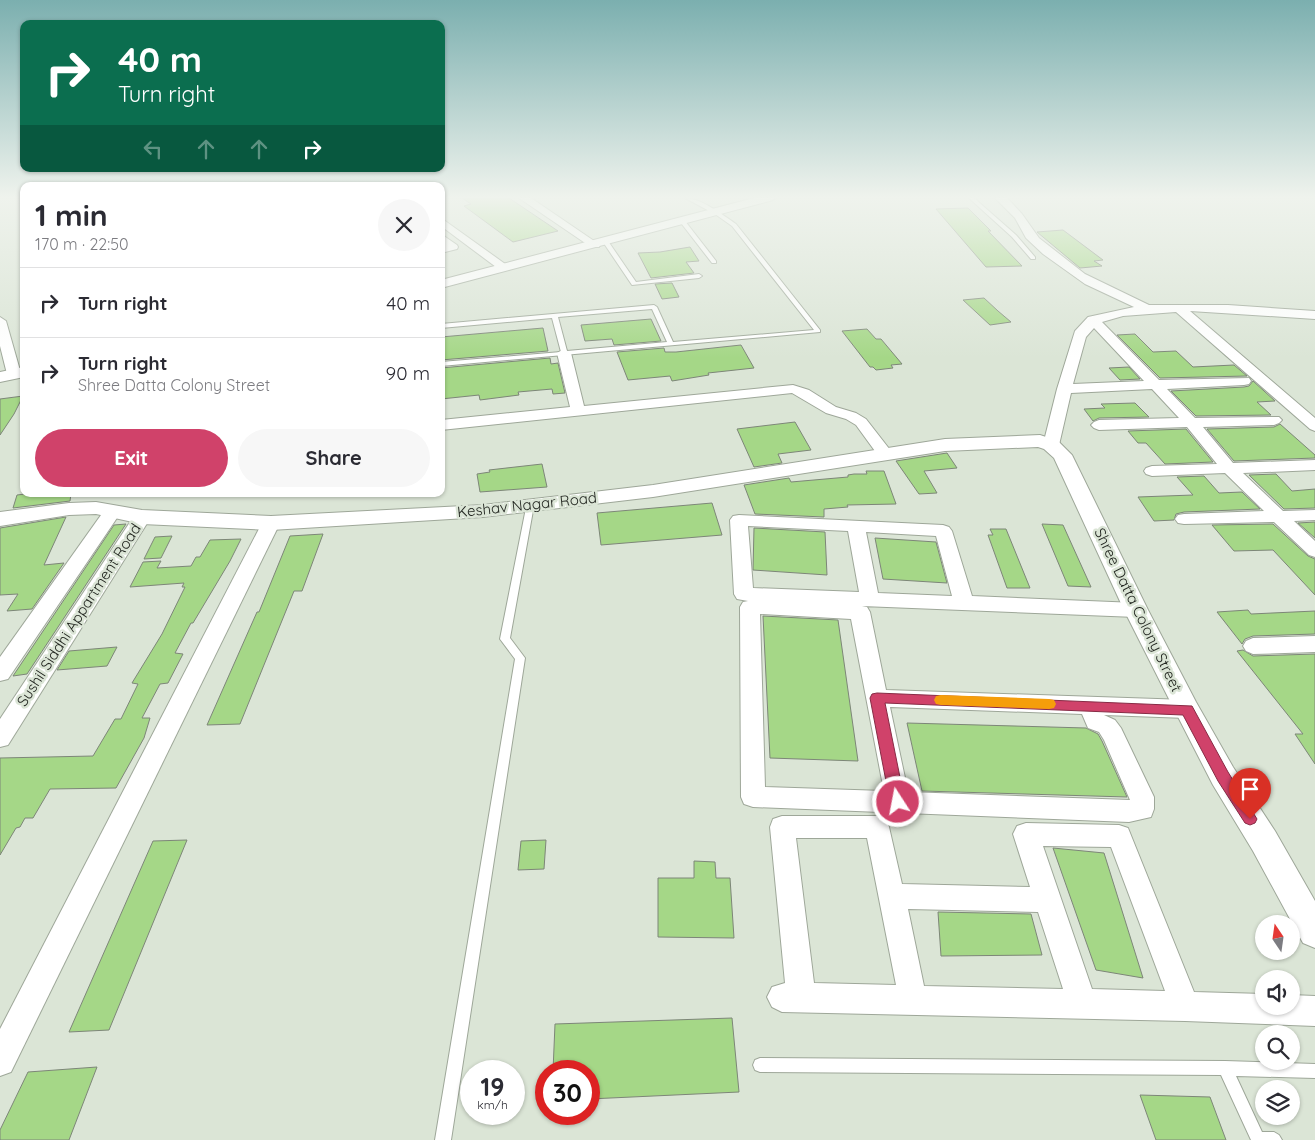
<!DOCTYPE html>
<meta charset="utf-8">
<style>
body{margin:0;font-family:Quicksand,sans-serif;background:#f7f7f7;color:#2b2b33;height:100vh;display:flex;flex-direction:column;font-size:19px;white-space:nowrap}
*{box-sizing:border-box;margin:0}
p{font-size:16px;color:#7c7c81}
.icon{flex:none;width:28px;height:28px;fill:none;stroke:currentColor;stroke-width:2;stroke-linecap:round;stroke-linejoin:round}
.map{position:relative;flex:1;overflow:hidden}
.details{position:absolute;left:20px;top:182px;width:425px;height:315px;display:flex;flex-direction:column;background:#fff;border-radius:10px;box-shadow:0 1px 4px #0004}
.details>*{flex:none}
.top-card{position:absolute;left:20px;top:20px;width:425px;height:152px;border-radius:10px;box-shadow:0 1px 4px #0004;background:#0b6e4f;color:#fff;overflow:hidden}
.needle{width:32px;rotate:347deg}
.tools{position:absolute;left:1255px;top:915px;display:grid;gap:10px}
.tools a{display:grid;place-items:center;width:45px;height:45px;border-radius:50%;background:#fff;box-shadow:0 1px 4px #0004;font-size:25px}
.speed{position:absolute;left:460px;top:1060px;display:flex;gap:10px;font-size:25px;font-weight:700;text-align:center}
.speed>*{display:grid;place-content:center;width:65px;height:65px;border-radius:50%;background:#fff;box-shadow:0 1px 4px #0004;line-height:1}
.speed small{font-size:12px;font-weight:400}
.speed .limit{border:8px solid #d22;background:#fff;color:#111}
.pin{position:absolute;display:grid;place-items:center;width:42px;height:42px;color:#fff;margin:-51px -21px;border-radius:50% 50% 50% 0;rotate:-45deg;box-shadow:0 0 5px #0007}
.pin .icon{rotate:45deg}
.me{position:absolute;width:55px;margin:-28px;rotate:349deg;stroke-linejoin:round;filter:drop-shadow(0 0 4px #0008)}
.turn{display:flex;align-items:center;gap:18px;height:105px;padding:0 15px;font-size:22px}
.turn .icon{width:65px;height:65px;stroke-width:2.5}
.turn b{display:block;font-size:35px;line-height:42px}
.lanes{display:flex;align-items:center;height:48px;padding:0 15px;background:#0003;justify-content:center;gap:25px;direction:ltr}
.lanes .off{opacity:.35}
.round{display:grid;place-items:center;flex:none;width:52px;height:52px;border-radius:26px;background:#f7f7f7}
.headline{display:flex;align-items:center;justify-content:space-between;height:85px;padding:0 15px}
h1{font-size:30px;font-weight:800;line-height:38px}
.primary-button{display:flex;gap:10px;margin-top:auto;padding:10px 15px}
.primary-button a{flex:1;height:58px;border-radius:30px;background:#d0426a;color:#fff;font-size:20px;font-weight:800;line-height:58px;text-align:center}
.primary-button a+a{background:#f7f7f7;color:#2b2b33}
ul{padding:0;list-style:none}
li{display:flex;align-items:center;gap:15px;height:70px;padding:0 15px;border-top:1px solid #e1e1e2}
li div{flex:1}
li b{display:block;font-size:19px}
li em{font-style:normal}
.map>svg:first-child{display:block}
.building{fill:#a5d787;stroke:#7d8678}
.lines{fill:none;stroke-linecap:round;stroke-linejoin:round}
.service-casing{stroke:#9ea799;stroke-width:2}
.minor-casing{stroke:#9ea799;stroke-width:2}
.tertiary-casing{stroke:#9ea799;stroke-width:2}
.service{fill:#fff;fill-rule:evenodd}
.minor{fill:#fff;fill-rule:evenodd}
.tertiary{fill:#fff;fill-rule:evenodd}
.route{fill:#d0426a;stroke:#872b45}
.slow{fill:#f59e0b}
.labels{text-anchor:middle;stroke-width:5;stroke-linejoin:round;paint-order:stroke}
.street-label{font-size:15px;fill:#222620;stroke:#dbe5d6}
</style>
<div class="map">
<svg width="1315" height="1140" viewBox="0 0 1315 1140">
<rect width="100%" height="100%" fill="#dbe5d6"/>
<g class="building">
<path d="M462,198H509L558,231L513,242L464,206L471,204Z"/>
<path d="M968,208L991,231H988L1022,266L986,267L936,209Z"/>
<path d="M1063,230L1103,260L1094,261L1102,266L1080,268L1037,232Z"/>
<path d="M690,247L699,261L686,262L694,273L651,278L638,253L660,252Z"/>
<path d="M672,283L679,297L662,299L655,284Z"/>
<path d="M984,298L998,311L1011,322L990,325L963,300Z"/>
<path d="M651,319L661,341L614,345L612,339L585,341L581,325Z"/>
<path d="M543,328L548,351L441,360V337Z"/>
<path d="M867,329L876,339H881L902,364L891,365L893,368L876,370L873,367H870L842,331Z"/>
<path d="M1135,334L1153,352L1176,351L1193,367L1234,365L1247,376L1160,378L1117,335Z"/>
<path d="M741,345L754,368L708,373L709,375L672,381L670,376L628,380L617,352L664,348L665,352H676Z"/>
<path d="M550,358L551,364L558,363L565,393L553,394L552,389L518,392L519,395L480,400L479,395L441,399V368Z"/>
<path d="M1129,367L1140,379L1120,380L1109,368Z"/>
<path d="M1253,381L1275,401L1257,402L1271,415L1196,416L1171,391L1244,387L1249,386Z"/>
<path d="M23,396L14,414L0,435V399Z"/>
<path d="M1135,403L1149,417L1099,418L1093,421L1084,409L1105,408L1101,404Z"/>
<path d="M795,422L811,450L778,454L782,463L754,467L737,429Z"/>
<path d="M1280,424L1315,455V458L1234,461L1207,429L1274,427Z"/>
<path d="M1186,429L1213,462L1165,464L1146,443H1138L1128,431Z"/>
<path d="M947,453L957,468L924,471L937,493L919,494L896,461Z"/>
<path d="M542,464L547,487L480,492L477,474L490,472L489,470Z"/>
<path d="M866,471H884L896,504L847,505L848,507L824,509V517L755,514L744,485L789,478L791,482L848,477V475L854,474H867Z"/>
<path d="M1276,474L1292,491L1315,489V508L1284,509L1249,475Z"/>
<path d="M1204,476L1219,493L1242,492L1260,509L1184,512L1176,514L1174,520L1154,521L1138,497L1193,495L1177,477Z"/>
<path d="M25,494H71L70,501L13,508L17,495Z"/>
<path d="M712,503L722,535L601,545L597,513Z"/>
<path d="M66,517L44,565L64,563L32,609L7,611L18,594L0,595V528Z"/>
<path d="M1315,522V538L1298,523Z"/>
<path d="M126,524L27,674L13,676L114,525Z"/>
<path d="M1042,524L1063,525L1091,587L1068,586Z"/>
<path d="M1273,524L1308,556L1315,559V595L1273,550L1234,551L1212,525Z"/>
<path d="M754,528L825,532L827,575L753,570Z"/>
<path d="M990,529H1006L1030,588H1007L988,535H993Z"/>
<path d="M323,534L302,591H294L240,724L207,725L257,612H259L290,536Z"/>
<path d="M172,536L161,558L144,559L155,537Z"/>
<path d="M875,538L936,542L947,583L883,579Z"/>
<path d="M241,539L230,561L193,623H191L175,653L183,654L168,683L160,684L142,718H150L144,738L116,788L50,789L33,818H25L20,827L16,828L0,855V758L93,756L115,719H121L138,684L132,683L162,634L185,587H182L184,583L130,587L143,562L161,561L157,568L191,566L196,557H200L210,540Z"/>
<path d="M1248,610L1251,614L1315,611V634L1253,636L1245,639L1242,644L1217,612Z"/>
<path d="M763,616L838,620L858,761L770,758Z"/>
<path d="M117,647L107,666L57,670L69,651Z"/>
<path d="M1243,650L1253,656L1315,654V764L1295,734H1303L1237,651Z"/>
<path d="M907,723L1086,728L1098,734L1102,741L1127,797L922,791Z"/>
<path d="M187,840L109,1030L69,1032L153,841Z"/>
<path d="M546,840L544,869L518,870L521,841Z"/>
<path d="M1053,848L1104,853L1143,978L1096,970Z"/>
<path d="M694,861L715,862L716,878H730L734,938L658,937V878H694Z"/>
<path d="M938,912L1031,914L1042,955L941,956Z"/>
<path d="M732,1018L739,1092L589,1099V1071H553L555,1024Z"/>
<path d="M97,1067L69,1140H0V1130L28,1072Z"/>
<path d="M1140,1095L1210,1097L1226,1140H1156Z"/>
</g>
<g class="lines">
<g class="service-casing">
<g id="service">
<path d="M685,198C701,198 723,215 736,224L820,330V332L441,366V362L561,352L552,318L441,328V324L654,305L657,307L673,342L814,330L732,226L715,214ZM652,309L667,342L567,351L558,317Z"/>
<path d="M969,198H974L1016,235L1035,257V259H1031L1012,237Z"/>
<path d="M681,221H685L716,261V263H712L681,223Z"/>
<path d="M604,241H608L636,282L699,274L702,276L699,278L632,285L603,242Z"/>
<path d="M527,503H533L534,505L510,638L525,658L451,1140H435L515,659L500,639Z"/>
<path d="M760,1058L1225,1061L1315,1064V1078L1236,1076L1262,1132H1274L1279,1135L1282,1140H1251L1221,1075L760,1072L755,1070L753,1065L755,1060Z"/>
</g>
</g>
<g class="minor-casing">
<g id="minor">
<path d="M519,198H531L600,245L599,247H591Z"/>
<path d="M995,198H1007L1010,201L1022,214L1039,238L1085,274L1149,305H1228L1315,311V319L1190,311L1315,418V431L1310,429L1176,312L1123,316L1102,322L1159,380L1249,378L1251,381L1249,384L1244,385L1167,389L1195,418L1279,417L1282,420L1279,423L1274,425L1203,427L1233,463L1315,460V470L1243,473L1283,511L1315,510V520L1294,521L1315,541V557L1309,555L1274,522L1184,524L1178,523L1175,519L1178,515L1184,514L1264,511L1225,473L1152,476L1146,474L1144,471L1146,468L1152,466L1217,464L1187,427L1099,430L1094,428L1091,425L1094,422L1099,420L1179,418L1152,389L1071,393L1059,445L1057,448H1045L1043,445L1057,389L1075,331L1088,317L1134,307L1085,284L1043,254L1026,238L1015,218ZM1094,328L1144,381L1073,384L1086,337Z"/>
<path d="M441,218L508,266L510,268L508,270H500L441,226Z"/>
<path d="M441,234L457,245L458,247L457,249L441,253V247L445,246L441,243Z"/>
<path d="M0,317L6,321L21,374L19,377L14,378L7,374L0,346Z"/>
<path d="M564,349L571,353L584,406L793,385L809,390L836,407L856,413L866,419L894,455L892,458H880L856,425L846,419L826,413L792,393L441,430V420L570,407L557,353Z"/>
<path d="M112,507L118,508L121,512L8,679L0,681V657L106,508Z"/>
<path d="M142,512L148,513L151,517L8,745L0,747V719L136,513Z"/>
<path d="M739,515L943,525L949,527L952,531L972,596L1136,603L1143,605L1146,610L1143,615L1136,617L862,606L867,607L870,612L886,690L1187,700L1195,703L1198,709L1195,715L1187,718L1104,715L1115,720L1121,728L1154,797V809L1151,817L1129,822L753,807L744,804L741,797L740,607L743,602L748,601L737,599L734,594L730,520L733,516ZM748,526L848,531L859,592L753,588ZM866,532L936,536L952,596L878,593ZM760,614L851,619L884,791L765,787ZM890,707L1082,714L1088,728L1099,732L1104,740L1130,800L908,792Z"/>
<path d="M271,517L277,519L280,523L11,1072L0,1076V1029L262,523L265,519Z"/>
<path d="M1315,636V652L1253,654L1246,651L1243,646L1246,641L1253,638Z"/>
<path d="M782,816H877L886,819L889,827L902,884L1030,887L1013,834L1017,826L1026,823L1119,825L1128,828L1194,992L1264,994V1006H1291V995L1315,996V1026L1185,1021L782,1012L772,1007L767,997L772,987L785,983L770,827L773,819ZM796,838H867L896,985L814,983ZM1043,846L1111,847L1165,991L1092,989ZM908,909L1038,912L1063,989L924,986Z"/>
</g>
</g>
<g class="tertiary-casing">
<g id="tertiary">
<path d="M754,198H775L773,200L441,288V280Z"/>
<path d="M24,367V377L0,382V372Z"/>
<path d="M1040,435L1058,441L1072,455L1148,610L1196,702L1233,767L1275,831L1315,901V948L1303,943L1253,851L1213,785L1174,709L1124,610L1054,458L1044,449L1038,447L945,451L653,497L483,517L271,530L142,524L96,514L69,515L0,526V512L69,503L96,502L142,510L271,516L483,505L653,485L945,439Z"/>
</g>
</g>
<use href="#service" class="service"/>
<use href="#minor" class="minor"/>
<use href="#tertiary" class="tertiary"/>
</g>
<linearGradient id="sky" x2="0" y2="1"><stop stop-color="#7bafaf"/><stop offset="0.55" stop-color="#eff3ed"/><stop offset="1" stop-color="#eff3ed" stop-opacity="0"/></linearGradient>
<rect width="1315" height="358" fill="url(#sky)"/>
<path class="route" d="M877,693L1192,706L1228,772L1257,819L1255,823L1250,825L1245,823L1218,781L1183,715L885,703L905,802L903,807L898,809L892,807L890,802L870,698L872,694Z"/>
<path class="slow" d="M941,695L1049,699L1054,700L1056,704L1054,708L1049,709L941,705L936,704L934,700L936,696Z"/>
<g class="labels">
<g class="street-label">
<text transform="translate(527 505) rotate(-6)" y="5">Keshav Nagar Road</text>
<text transform="translate(1138 610) rotate(64)" y="5">Shree Datta Colony Street</text>
<text transform="translate(79 615) rotate(-57)" y="5">Sushil Siddhi Appartment Road</text>
</g>
</g>
</svg>
<div class="tools">
<a><svg class="needle" viewBox="-14 -14 28 28"><path d="M0-13l5 13h-10z" fill="#e53935"/><path d="M0 13l5-13h-10z" fill="#7c7c81"/></svg></a>
<a><svg class="icon" aria-label="sound" viewBox="0 0 24 24"><path d="M4 9h4l5-4v14l-5-4H4zM17 9q2 3 0 6"/></svg></a>
<a><svg class="icon" aria-label="search" viewBox="0 0 24 24"><circle cx="10" cy="10" r="6"/><path d="M15 15l6 6"/></svg></a>
<a><svg class="icon" aria-label="layers" viewBox="0 0 24 24"><path d="M12 4l9 5-9 5-9-5zM3 14l9 5 9-5"/></svg></a>
</div>
<div class="speed"><div>19<small>km/h</small></div><div class="limit">30</div></div>
<div class="pin" style="left:1250px;top:819px;background:#d93025"><svg class="icon" aria-label="arrive" viewBox="0 0 24 24"><path d="M6 21V4h12l-3 4 3 4H6"/></svg></div>
<svg class="me" style="left:898px;top:802px" viewBox="-20 -20 40 40"><circle r="17" fill="#d0426a" stroke="#fff" stroke-width="3"/><path d="M0-11L8 9 0 5-8 9z" fill="#fff"/></svg>
<div class="top-card">
<div class="turn"><svg class="icon" aria-label="right" viewBox="0 0 24 24"><path d="M7 20v-9h11M14 6l5 5-5 5"/></svg><div><b>40 m</b>Turn right</div></div>
<div class="lanes"><svg class="icon off" aria-label="left" viewBox="0 0 24 24"><path d="M17 20v-9H6M10 6l-5 5 5 5"/></svg><svg class="icon off" aria-label="ahead" viewBox="0 0 24 24"><path d="M12 20V5M6 11l6-6 6 6"/></svg><svg class="icon off" aria-label="ahead" viewBox="0 0 24 24"><path d="M12 20V5M6 11l6-6 6 6"/></svg><svg class="icon" aria-label="right" viewBox="0 0 24 24"><path d="M7 20v-9h11M14 6l5 5-5 5"/></svg></div>
</div>
<section class="details">
<div class="headline"><div><h1>1 min</h1><p>170 m · 22:50</p></div><a class="round"><svg class="icon" aria-label="close" viewBox="0 0 24 24"><path d="M6 6l12 12M18 6L6 18"/></svg></a></div>
<ul>
<li><svg class="icon" aria-label="right" viewBox="0 0 24 24"><path d="M7 20v-9h11M14 6l5 5-5 5"/></svg><div><b>Turn right</b></div><em>40 m</em></li>
<li><svg class="icon" aria-label="right" viewBox="0 0 24 24"><path d="M7 20v-9h11M14 6l5 5-5 5"/></svg><div><b>Turn right</b><p>Shree Datta Colony Street</p></div><em>90 m</em></li>
</ul>
<div class="primary-button"><a>Exit</a><a>Share</a></div>
</section>
</div>
